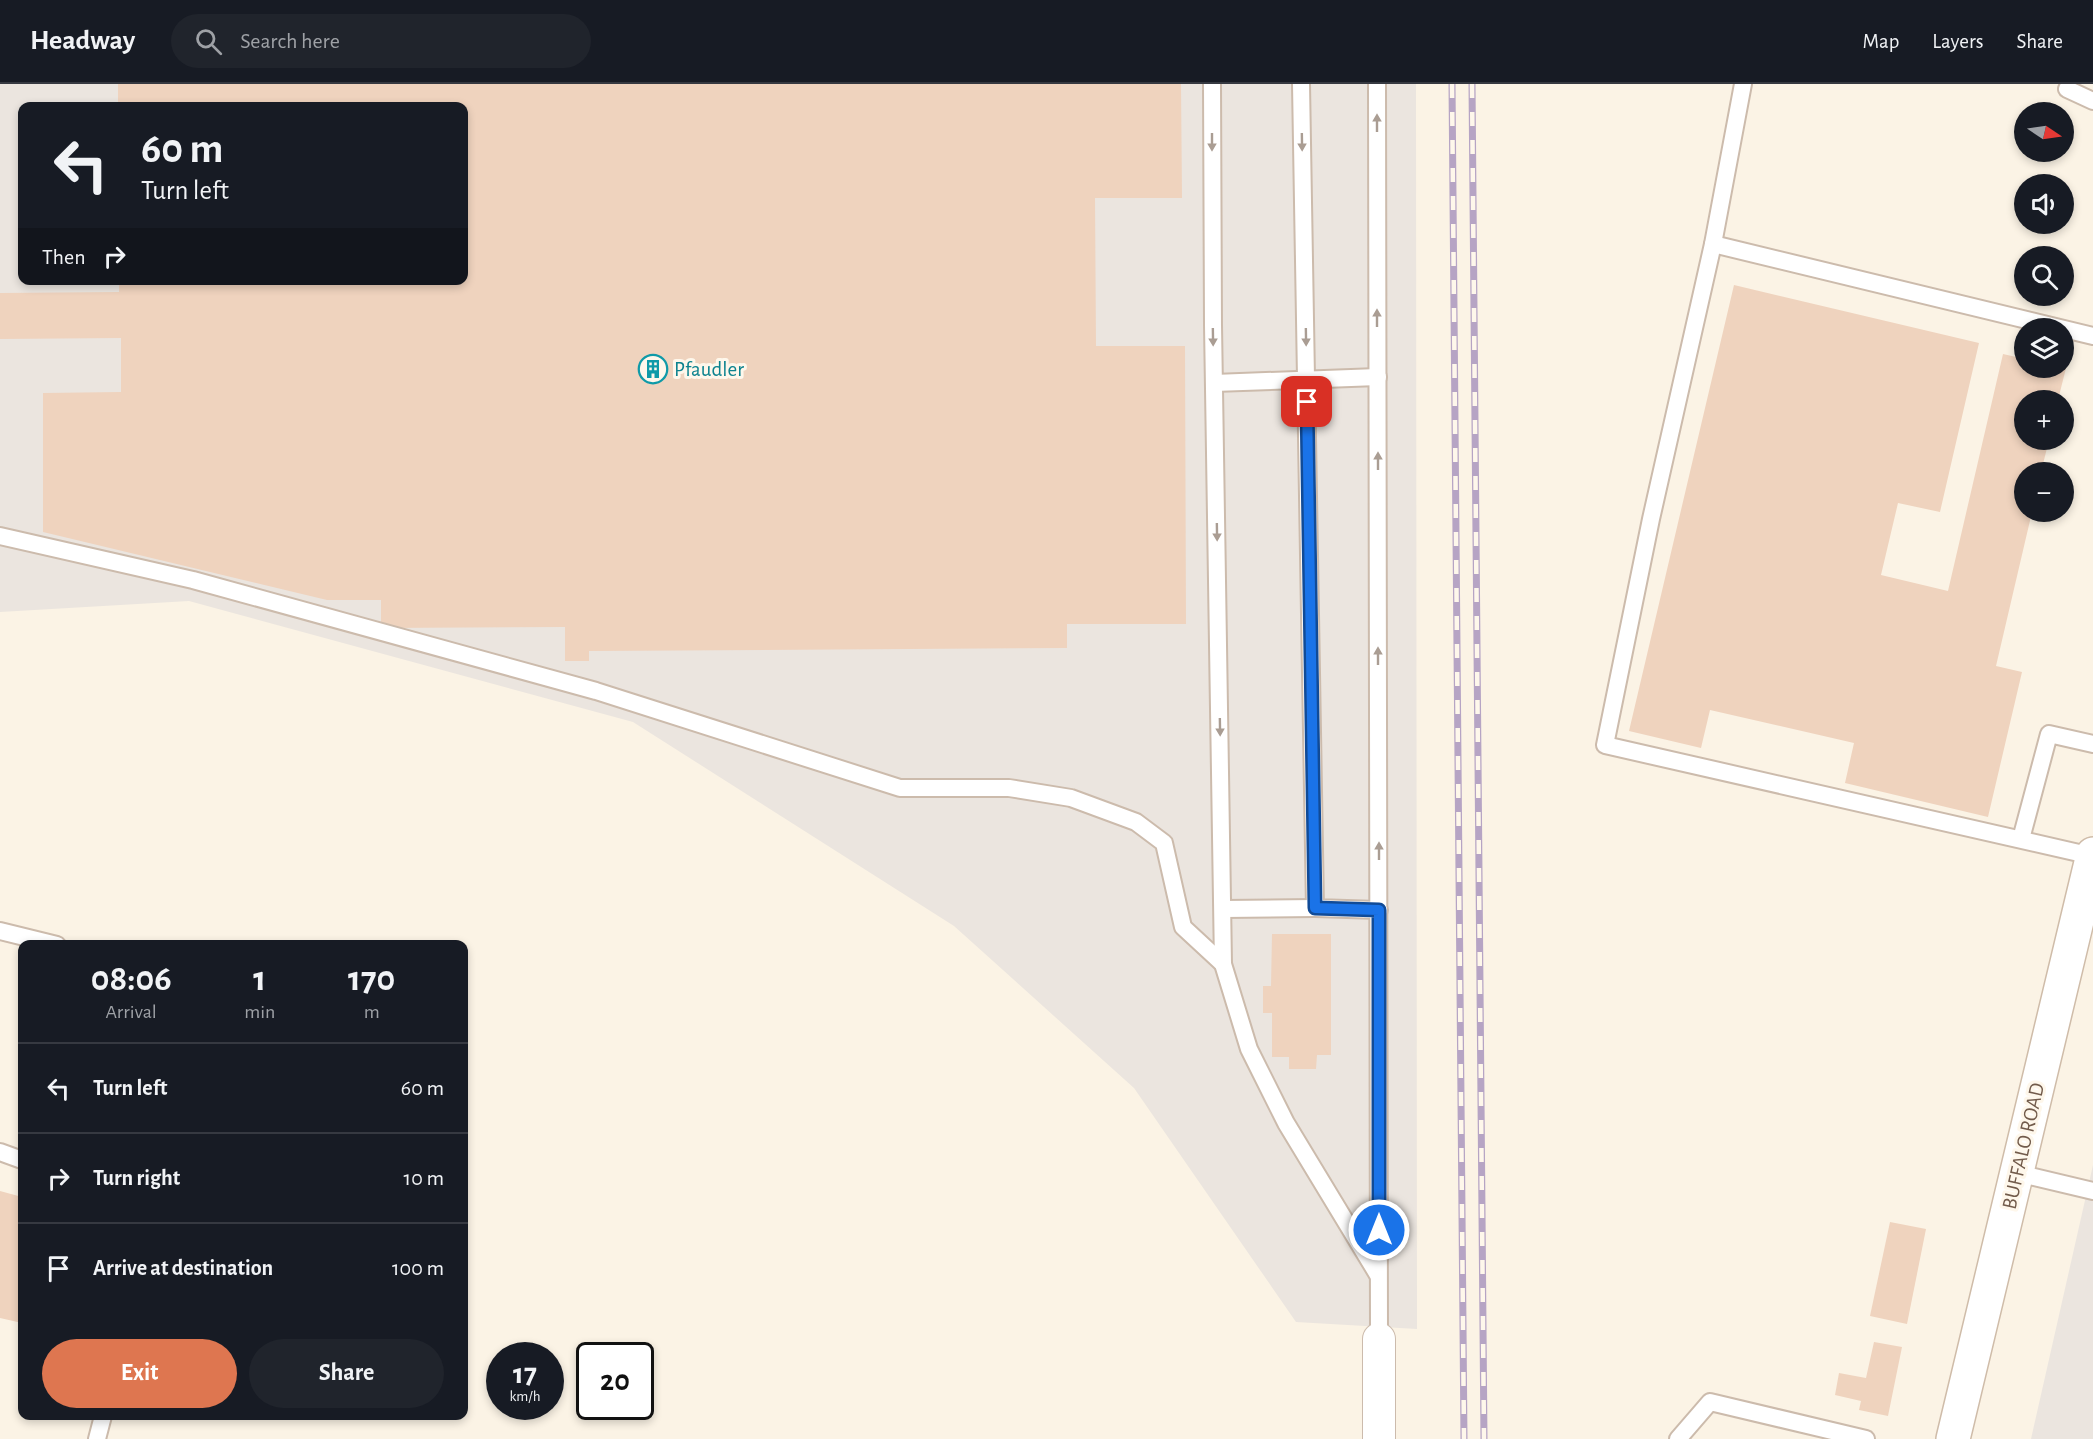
<!DOCTYPE html>
<meta charset="utf-8">
<style>
body{margin:0;font-family:"Alegreya Sans",sans-serif;background:#20242c;color:#f1f3f6;height:100vh;display:flex;flex-direction:column;font-size:22px;white-space:nowrap}
*{box-sizing:border-box;margin:0}
p{font-size:20px;color:#9ea1a6}
.icon{flex:none;width:33px;height:33px;fill:none;stroke:currentColor;stroke-width:2;stroke-linecap:round;stroke-linejoin:round}
.map{position:relative;flex:1;overflow:hidden}
.panel{position:absolute;left:18px;top:856px;width:450px;height:480px;display:flex;flex-direction:column;background:#171b24;border-radius:12px;box-shadow:0 3px 9px #0003}
.panel>*{flex:none}
.guide{position:absolute;left:18px;top:18px;width:450px;height:183px;border-radius:12px;box-shadow:0 3px 9px #0003;background:#171b24;color:#f1f3f6;overflow:hidden}
.needle{width:39px;rotate:103deg}
.controls{position:absolute;left:2014px;top:18px;display:grid;gap:12px}
.controls a{display:grid;place-items:center;width:60px;height:60px;border-radius:50%;background:#171b24;box-shadow:0 3px 9px #0003;font-size:30px}
.speed{position:absolute;left:486px;top:1258px;display:flex;gap:12px;font-size:30px;font-weight:700;text-align:center}
.speed>*{display:grid;place-content:center;width:78px;height:78px;border-radius:50%;background:#171b24;box-shadow:0 3px 9px #0003;line-height:1}
.speed small{font-size:15px;font-weight:400}
.speed .limit{border:3px solid #111;border-radius:9px;background:#fff;color:#111}
.pin{position:absolute;display:grid;place-items:center;width:51px;height:51px;color:#fff;margin:-26px;border-radius:12px;box-shadow:0 3px 9px #0006}
.me{position:absolute;width:66px;margin:-33px;rotate:0deg;stroke-linejoin:round;filter:drop-shadow(0 0 4px #0008)}
.turn{display:flex;align-items:center;gap:21px;height:126px;padding:0 24px;font-size:27px}
.turn .icon{width:78px;height:78px;stroke-width:2.5}
.turn b{display:block;font-size:42px;line-height:51px}
.then{display:flex;align-items:center;height:57px;padding:0 24px;background:#0003;gap:12px;font-size:22px}
.eta{display:flex;justify-content:space-evenly;align-items:center;height:102px;text-align:center}
.eta b{font-size:36px;font-weight:600;line-height:42px}
.primary-button{display:flex;gap:12px;margin-top:auto;padding:12px 24px}
.primary-button a{flex:1;height:69px;border-radius:36px;background:#de7650;color:#fff;font-size:24px;font-weight:600;line-height:69px;text-align:center}
.primary-button a+a{background:#20242c;color:#f1f3f6}
ul{padding:0;list-style:none}
li{display:flex;align-items:center;gap:18px;height:90px;padding:0 24px;border-top:2px solid #363941}
li div{flex:1}
li b{display:block;font-size:22px}
li em{font-style:normal}
header{display:flex;align-items:center;gap:36px;box-sizing:border-box;height:84px;padding:0 30px;background:#171b24;border-bottom:2px solid #363941}
header strong{font-size:28px}
nav{display:flex;gap:33px;margin-inline-start:auto;font-size:21px}
.search{width:420px;height:54px;background:#20242c;display:flex;align-items:center;gap:15px;box-sizing:border-box;padding:0 21px;border-radius:33px;color:#9ea1a6;font-size:22px}
.map>svg:first-child{display:block}
.industrial{fill:#ebe5df;fill-rule:evenodd}
.building{fill:#efd3be}
.lines{fill:none;stroke-linecap:round;stroke-linejoin:round}
.lane-casing{stroke:#ccbbac;stroke-width:20}
.street-casing{stroke:#ccbbac;stroke-width:34}
.secondary-casing{stroke:#cfbca9;stroke-width:36}
.lane{stroke:#fff;stroke-width:16}
.street{stroke:#fff;stroke-width:32}
.secondary{stroke:#fff;stroke-width:33}
.rail-casing{stroke:#b6a4c4;stroke-width:7}
.rail{stroke:#fef7eb;stroke-width:4.5;stroke-dasharray:14;stroke-linecap:butt}
.oneway{fill:#aa9d93}
.route-casing{stroke:#114b97;stroke-width:15}
.route{stroke:#1a73e8;stroke-width:10}
.labels{text-anchor:middle;stroke-width:6;stroke-linejoin:round;paint-order:stroke}
.culture-label{font-size:21px;fill:#0d838f;stroke:#fef7eb;text-anchor:start}
.street-label{font-size:21px;fill:#725b4b;stroke:#fef7eb}
</style>
<header>
<strong>Headway</strong>
<div class="search"><svg class="icon" aria-label="search" viewBox="0 0 24 24"><circle cx="10" cy="10" r="6"/><path d="M15 15l6 6"/></svg>Search here</div>
<nav><a>Map</a><a>Layers</a><a>Share</a></nav>
</header>
<div class="map">
<svg width="2093" height="1355" viewBox="0 0 2093 1355">
<rect width="100%" height="100%" fill="#fbf3e5"/>
<g class="industrial">
<path d="M0,0H1416L1417,1245L1296,1238L1134,1004L954,842L633,638L189,517L0,528ZM22,22H464V196H22Z"/>
<path d="M2093,1081V1355H2031Z"/>
</g>
<g class="building">
<path d="M118,0H1181L1182,114H1095L1096,262H1185L1186,540H1067V564L589,567V577H565V543L381,544V516H327L43,448V309L121,308V254L0,255V209L119,208V200H105V196H464V22H118Z"/>
<path d="M1734,201L1979,259L1940,428L1898,419L1881,491L1948,507L2003,270L2025,275V284H2066L2058,316H2025V356H2049L2041,388H2025V428H2032L1996,582L2022,588L1988,733L1845,699L1854,659L1710,626L1701,664L1629,647Z"/>
<path d="M1272,850H1331V971H1317L1316,985H1289V973H1272V929H1263V902H1271Z"/>
<path d="M0,1107L22,1113V1239L0,1234Z"/>
<path d="M1890,1138L1926,1145L1907,1240L1870,1232Z"/>
<path d="M1874,1258L1902,1263L1888,1332L1859,1326L1861,1317L1835,1311L1839,1289L1866,1294Z"/>
</g>
<g class="lines">
<g class="lane-casing">
<g id="lane">
<path d="M1212,0L1213,241L1223,880L1249,965L1286,1039L1378,1191"/>
<path d="M1301,0L1315,824L1379,826"/>
<path d="M1377,0L1379,1255"/>
<path d="M2067,5L2093,17"/>
<path d="M1713,160L1743,0"/>
<path d="M1214,299L1378,293"/>
<path d="M0,452L193,496L596,607L900,704H1009L1071,714L1136,738L1164,759L1183,843L1223,880"/>
<path d="M2021,755L2049,650L2093,660"/>
<path d="M2092,772L1605,661L1651,435L1713,160L2093,252"/>
<path d="M1224,825L1315,824"/>
<path d="M0,847L57,861"/>
<path d="M0,1068L22,1076"/>
<path d="M2017,1089L2093,1107"/>
<path d="M97,1355L103,1332"/>
<path d="M1678,1355L1710,1318L1866,1355"/>
</g>
</g>
<g class="street-casing">
<path id="street" d="M1379,1255V1355"/>
</g>
<g class="secondary-casing">
<path id="secondary" d="M1953,1355L2093,770"/>
</g>
<use href="#lane" class="lane"/>
<use href="#street" class="street"/>
<use href="#secondary" class="secondary"/>
<g class="rail-casing">
<g id="rail">
<path d="M1452,0L1464,1355"/>
<path d="M1472,0L1484,1355"/>
</g>
</g>
<use href="#rail" class="rail"/>
</g>
<defs><path id="oneway-solid" d="M-6-.8H1V-3.2L6.5 0L1 3.2V.8H-6Z" transform="scale(1.5)"/></defs>
<g class="oneway">
<use href="#oneway-solid" transform="translate(1377 39) rotate(-90)"/>
<use href="#oneway-solid" transform="translate(1212 58) rotate(90)"/>
<use href="#oneway-solid" transform="translate(1302 58) rotate(89)"/>
<use href="#oneway-solid" transform="translate(1377 234) rotate(-90)"/>
<use href="#oneway-solid" transform="translate(1213 253) rotate(89)"/>
<use href="#oneway-solid" transform="translate(1306 253) rotate(89)"/>
<use href="#oneway-solid" transform="translate(1378 377) rotate(-90)"/>
<use href="#oneway-solid" transform="translate(1217 448) rotate(89)"/>
<use href="#oneway-solid" transform="translate(1378 572) rotate(-90)"/>
<use href="#oneway-solid" transform="translate(1220 643) rotate(89)"/>
<use href="#oneway-solid" transform="translate(1379 767) rotate(-90)"/>
</g>
<g class="lines">
<g class="route-casing">
<path id="route" d="M1307,318L1315,824L1379,826V1146"/>
</g>
<use href="#route" class="route"/>
</g>
<defs>
<g id="building-ring" transform="scale(1.5)"><circle r="9.5" fill="#fef7eb" stroke="#0f9aa8" stroke-width="1.5"/><path d="M-4-6H4V6H1V3H-1V6H-4ZM-2.5-4.3h1.7v1.8h-1.7ZM.8-4.3h1.7v1.8H.8ZM-2.5-1h1.7V.8h-1.7ZM.8-1h1.7V.8H.8Z" fill="#0f9aa8"/></g>
</defs>
<g fill-rule="evenodd">
<use href="#building-ring" x="653" y="285"/>
</g>
<g class="labels">
<g class="culture-label">
<text x="674" y="292">Pfaudler</text>
</g>
<g class="street-label">
<text transform="translate(2023 1062) rotate(-77)" y="7">BUFFALO ROAD</text>
</g>
</g>
</svg>
<div class="controls">
<a><svg class="needle" viewBox="-14 -14 28 28"><path d="M0-13l5 13h-10z" fill="#e53935"/><path d="M0 13l5-13h-10z" fill="#9ea1a6"/></svg></a>
<a><svg class="icon" aria-label="sound" viewBox="0 0 24 24"><path d="M4 9h4l5-4v14l-5-4H4zM17 9q2 3 0 6"/></svg></a>
<a><svg class="icon" aria-label="search" viewBox="0 0 24 24"><circle cx="10" cy="10" r="6"/><path d="M15 15l6 6"/></svg></a>
<a><svg class="icon" aria-label="layers" viewBox="0 0 24 24"><path d="M12 4l9 5-9 5-9-5zM3 14l9 5 9-5"/></svg></a>
<a>+</a>
<a>−</a>
</div>
<div class="speed"><div>17<small>km/h</small></div><div class="limit">20</div></div>
<div class="pin" style="left:1307px;top:318px;background:#d93025"><svg class="icon" aria-label="arrive" viewBox="0 0 24 24"><path d="M6 21V4h12l-3 4 3 4H6"/></svg></div>
<svg class="me" style="left:1379px;top:1146px" viewBox="-20 -20 40 40"><circle r="17" fill="#1a73e8" stroke="#fff" stroke-width="3"/><path d="M0-11L8 9 0 5-8 9z" fill="#fff"/></svg>
<div class="guide">
<div class="turn"><svg class="icon" aria-label="left" viewBox="0 0 24 24"><path d="M17 20v-9H6M10 6l-5 5 5 5"/></svg><div><b>60 m</b>Turn left</div></div>
<div class="then">Then<svg class="icon" aria-label="right" viewBox="0 0 24 24"><path d="M7 20v-9h11M14 6l5 5-5 5"/></svg></div>
</div>
<section class="panel">
<div class="eta">
<div><b>08:06</b><p>Arrival</p></div>
<div><b>1</b><p>min</p></div>
<div><b>170</b><p>m</p></div>
</div>
<ul>
<li><svg class="icon" aria-label="left" viewBox="0 0 24 24"><path d="M17 20v-9H6M10 6l-5 5 5 5"/></svg><div><b>Turn left</b></div><em>60 m</em></li>
<li><svg class="icon" aria-label="right" viewBox="0 0 24 24"><path d="M7 20v-9h11M14 6l5 5-5 5"/></svg><div><b>Turn right</b></div><em>10 m</em></li>
<li><svg class="icon" aria-label="arrive" viewBox="0 0 24 24"><path d="M6 21V4h12l-3 4 3 4H6"/></svg><div><b>Arrive at destination</b></div><em>100 m</em></li>
</ul>
<div class="primary-button"><a>Exit</a><a>Share</a></div>
</section>
</div>
